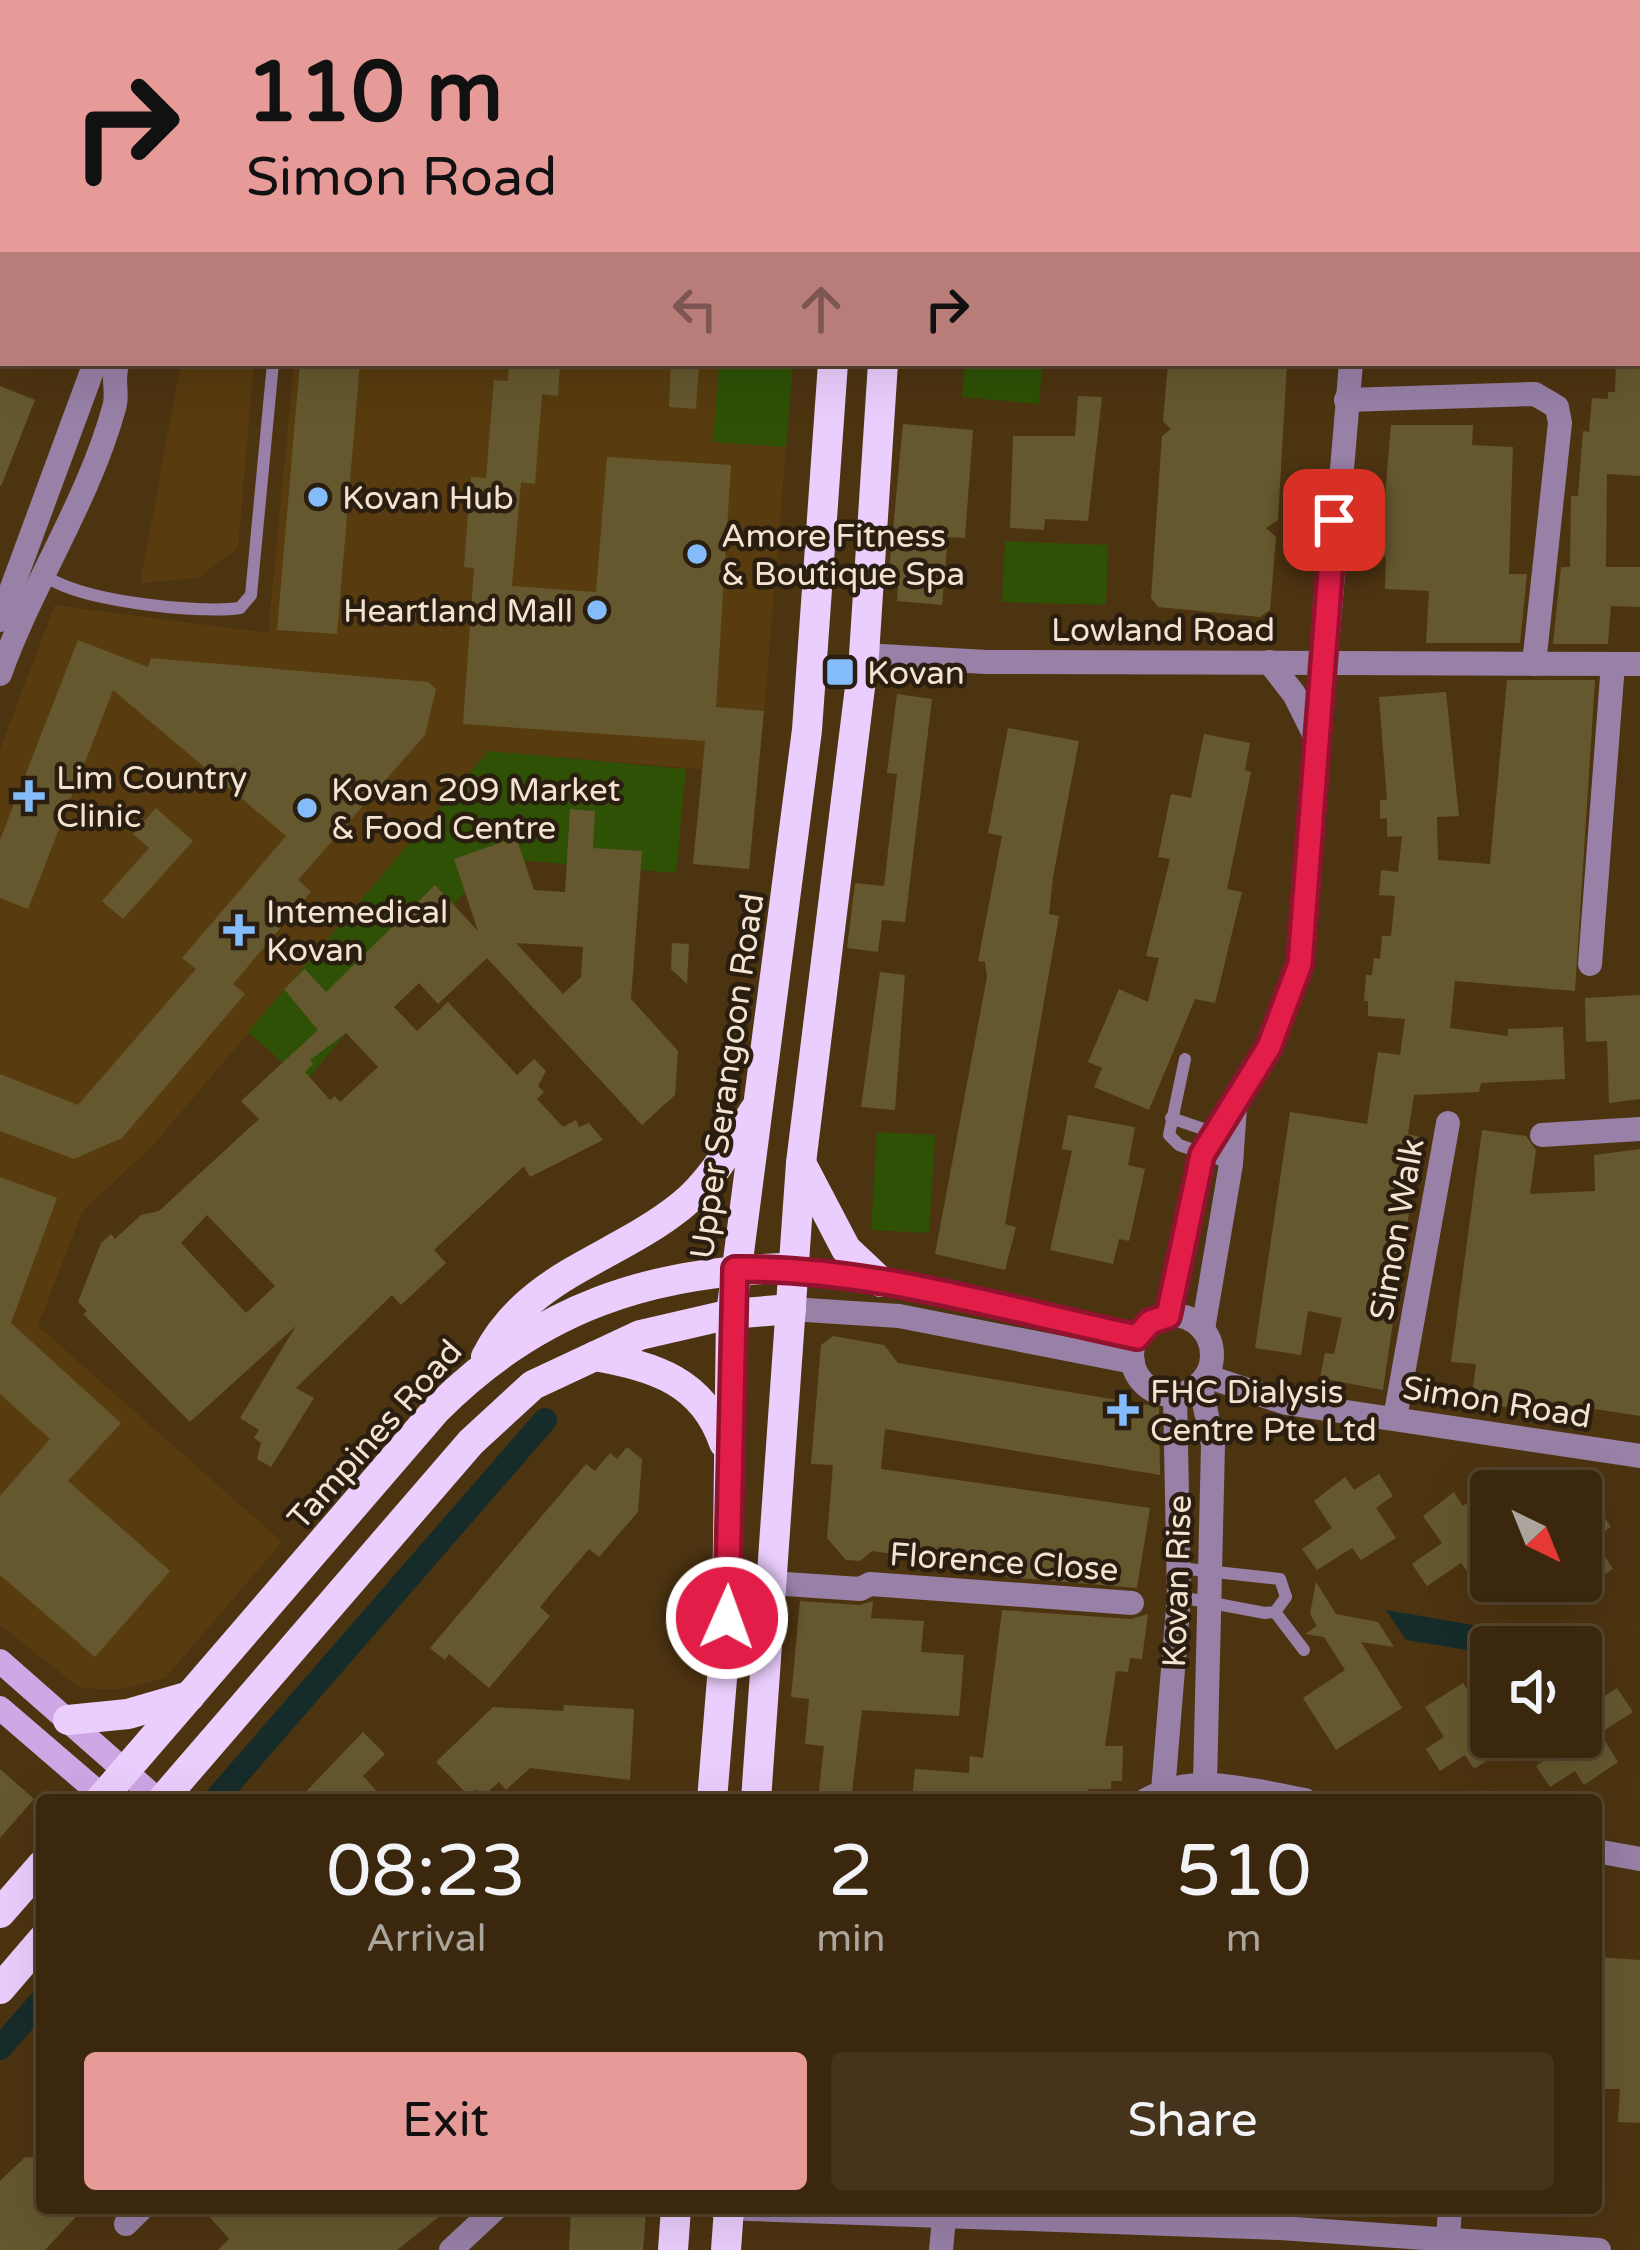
<!DOCTYPE html>
<style>
body{margin:0;font-family:"Varela Round",sans-serif;background:#45331b;color:#f1f3f6;height:100vh;display:flex;flex-direction:column;font-size:45px;white-space:nowrap}
*{box-sizing:border-box;margin:0}
p{font-size:39px;color:#aba59d}
.icon{flex:none;width:66px;height:66px;fill:none;stroke:currentColor;stroke-width:2;stroke-linecap:round;stroke-linejoin:round}
.map{position:relative;flex:1;overflow:hidden}
.details{position:absolute;left:36px;top:1794px;width:1566px;height:420px;display:flex;flex-direction:column;background:#3a270d;border-radius:12px;box-shadow:0 12px 48px #0002,0 0 0 3px #54442e}
.details>*{flex:none}
.guide{position:absolute;left:0px;top:0px;width:1641px;height:366px;box-shadow:0 12px 48px #0002,0 0 0 3px #54442e;background:#e69b98;color:#111;overflow:hidden}
.needle{width:78px;rotate:137deg}
.tools{position:absolute;left:1470px;top:1470px;display:grid;gap:24px}
.tools a{display:grid;place-items:center;width:132px;height:132px;border-radius:12px;background:#3a270d;box-shadow:0 12px 48px #0002,0 0 0 3px #54442e;font-size:60px}
.pin{position:absolute;display:grid;place-items:center;width:102px;height:102px;color:#fff;margin:-51px;border-radius:24px;box-shadow:0 6px 18px #0006}
.me{position:absolute;width:132px;margin:-66px;rotate:2deg;stroke-linejoin:round;filter:drop-shadow(0 0 9px #0008)}
.turn{display:flex;align-items:center;gap:42px;height:252px;padding:0 48px;font-size:54px}
.turn .icon{width:156px;height:156px;stroke-width:2.5}
.turn b{display:block;font-size:84px;line-height:102px}
.lanes{display:flex;align-items:center;height:114px;padding:0 48px;background:#0003;justify-content:center;gap:60px;direction:ltr}
.lanes .off{opacity:.35}
.eta{display:flex;justify-content:space-evenly;align-items:center;height:204px;text-align:center}
.eta b{font-size:72px;font-weight:600;line-height:84px}
.cta{display:flex;gap:24px;margin-top:auto;padding:24px 48px}
.cta a{flex:1;height:138px;border-radius:12px;background:#e69b98;color:#111;font-size:48px;font-weight:600;line-height:138px;text-align:center}
.cta a+a{background:#45331b;color:#f1f3f6}
.map>svg:first-child{display:block}
.built{fill:#583b0f}
.green{fill:#2e5105}
.water{fill:#162c2b}
.lines{fill:none;stroke-linecap:round;stroke-linejoin:round}
.canal{stroke:#162c2b;stroke-width:24}
.building{fill:#65582f;fill-rule:evenodd}
.lane{stroke:#9880a7;stroke-width:12}
.street{stroke:#9880a7;stroke-width:24}
.secondary{stroke:#cea7e5;stroke-width:24}
.primary{stroke:#eccefe;stroke-width:30}
.route-casing{stroke:#92132f;stroke-width:30}
.route{stroke:#e11d48;stroke-width:21}
.poi-dot{fill:#84bcfb;stroke:#2a1e10;stroke-width:4.5}
.labels{text-anchor:middle;stroke-width:9;stroke-linejoin:round;paint-order:stroke}
.poi-label{font-size:33px;fill:#f3e3d0;stroke:#2a1e10;text-anchor:start}
.street-label{font-size:33px;fill:#f3e3d0;stroke:#2a1e10}
</style>
<div class="map">
<svg width="1640" height="2250" viewBox="0 0 1640 2250">
<rect width="100%" height="100%" fill="#4d3411"/>
<g class="built">
<path d="M293,0H820L292,3Z"/>
<path d="M181,363H254L238,548L198,578L140,583Z"/>
<path d="M294,363H719L714,442L786,447L763,727L734,772L488,751L154,1144L82,1212L38,1326L282,1542L165,1678L118,1690L80,1688L0,1625V749L55,605L268,633Z"/>
</g>
<g class="green">
<path d="M0,0H218L3,3V312Z"/>
<path d="M719,363H793L786,447L713,442Z"/>
<path d="M965,363L1042,369L1039,404L962,397Z"/>
<path d="M1005,541L1108,545L1106,605L1002,602Z"/>
<path d="M488,751L686,769L676,873L493,858L305,1082L248,1032Z"/>
<path d="M877,1132L935,1135L929,1233L871,1230Z"/>
</g>
<path class="water" d="M1386,1610L1578,1643L1596,1671L1581,1668V1647H1491V1654L1406,1640Z"/>
<g class="lines">
<g class="canal">
<path d="M215,1800L545,1420"/>
<path d="M0,2048L42,2000"/>
</g>
</g>
<g class="building">
<path d="M300,363H360L337,634L277,630Z"/>
<path d="M509,363H560L558,396L542,394L535,484L521,482L512,586L596,592L607,457L731,465L716,707L764,711L749,869L693,864L705,741L463,724L474,568L464,567L471,477L486,478L494,380L508,381Z"/>
<path d="M671,363H699L696,409L669,407Z"/>
<path d="M1168,363H1287L1278,520L1266,528L1276,537L1270,610L1260,617L1158,607L1151,598L1162,436L1171,429L1163,421Z"/>
<path d="M1616,363H1640V476L1607,474L1606,567H1640V607L1611,606L1608,644H1553L1561,567H1570L1571,496H1578L1583,431L1589,432L1592,398L1608,399V392H1615Z"/>
<path d="M0,386L35,400L1,486L0,485Z"/>
<path d="M1078,396L1102,397L1088,521L1045,519L1044,530L1010,528L1013,436H1075Z"/>
<path d="M903,424L973,430L965,538L948,537L942,605L897,601L899,571H889Z"/>
<path d="M1391,425H1473L1472,445L1513,447L1509,574H1527L1520,643H1426L1429,591L1385,589L1386,557L1380,556Z"/>
<path d="M78,640L148,667L151,658L428,682L436,689L425,735L298,880L311,892L233,984L245,994L122,1138L74,1159L0,1131V1074L78,1105L196,969L182,958L286,836L113,690L28,909L0,898V840Z"/>
<path d="M1507,680H1595L1575,991L1455,981L1450,1028L1508,1036V1029L1563,1027L1565,1079L1481,1083L1479,1092L1414,1095L1408,1134L1420,1137L1383,1390L1320,1378L1325,1353L1334,1354L1342,1318L1308,1311L1301,1355L1255,1348L1290,1112L1367,1124L1378,1052L1400,1055L1405,1019L1368,1016V1001H1364L1366,975H1372L1374,958L1380,959L1382,936H1391L1395,896L1379,895L1381,870L1398,872L1402,836L1387,837V818L1380,819V800H1387L1379,697L1446,692L1459,816L1437,817L1438,860L1490,864Z"/>
<path d="M897,694L932,699L905,922L882,920L878,952L847,948L855,883L884,886L897,774L887,773Z"/>
<path d="M1008,728L1079,741L1053,877L1049,914L1059,916L1005,1224L1016,1227L1005,1270L935,1254L987,977L985,962L978,961L1002,836L988,833Z"/>
<path d="M1204,734L1250,743L1245,770L1251,772L1227,889L1242,892L1215,1003L1195,999L1149,1110L1094,1087L1102,1068L1088,1062L1119,989L1148,1002L1159,958L1146,956L1170,859L1158,857L1171,794L1191,798Z"/>
<path d="M156,808L193,841L123,919L102,901L149,848L133,834Z"/>
<path d="M570,809L595,811L593,848L642,851L631,999L678,1051L675,1095L642,1125L487,958L438,1004L419,983L394,1007L417,1031L448,1002L517,1075L534,1059L546,1071L538,1086L544,1092L537,1099L563,1127L576,1120L579,1127L589,1123L603,1140L530,1177L524,1166L434,1250L446,1263L401,1305L392,1295L296,1388L314,1398L271,1467L257,1459L261,1443L254,1438L259,1430L240,1418L296,1326L190,1422L83,1314L87,1311L78,1302L101,1243L111,1234L115,1239L141,1215L159,1211L259,1119L241,1101L318,1030L284,989L305,969L326,992L435,885L478,931L454,859L516,837L534,890L565,892ZM516,943L583,947L581,977L563,994ZM346,1033L378,1067L340,1102L335,1096L330,1100L305,1072L313,1064L310,1060ZM207,1215L275,1286L246,1313L181,1243Z"/>
<path d="M672,943L689,944L687,984L671,969Z"/>
<path d="M880,972L905,975L895,1110L861,1107Z"/>
<path d="M1640,995V1099L1609,1103L1607,1041L1586,1042L1585,998Z"/>
<path d="M1068,1115L1135,1127L1128,1165L1145,1169L1129,1241L1119,1239L1113,1264L1050,1250L1072,1151L1062,1149Z"/>
<path d="M1482,1130L1526,1136L1536,1150L1530,1194L1595,1191L1594,1155L1640,1149V1416L1509,1396L1507,1407L1471,1403L1476,1364L1451,1362Z"/>
<path d="M0,1177L57,1198L11,1323L121,1423L68,1481L170,1571L95,1657L0,1575V1496L50,1439L0,1394Z"/>
<path d="M833,1336L884,1345L898,1363L1159,1407L1160,1475L885,1429L881,1469L1150,1508L1137,1588L1006,1577L1007,1570L872,1551L860,1561L846,1560L827,1538L833,1465L811,1464L821,1345Z"/>
<path d="M627,1447L642,1459L638,1512L599,1557L589,1549L554,1590L540,1607L550,1616L489,1688L449,1654L445,1660L430,1648L586,1464L595,1471L610,1453L617,1459Z"/>
<path d="M1379,1474L1393,1496L1376,1508L1396,1538L1361,1560L1352,1548L1317,1570L1302,1549L1332,1528L1314,1501L1345,1477L1354,1490Z"/>
<path d="M1491,1487V1561L1470,1575L1461,1563L1427,1586L1412,1564L1442,1543L1423,1516L1454,1492L1463,1506Z"/>
<path d="M1596,1505L1611,1527L1593,1539L1613,1569L1581,1589V1515Z"/>
<path d="M1521,1581H1566L1535,1602Z"/>
<path d="M1316,1582L1336,1614L1378,1622L1394,1647L1361,1642L1402,1708L1336,1750L1303,1698L1345,1670L1324,1637L1305,1634L1317,1626L1310,1614Z"/>
<path d="M800,1601L859,1605L873,1601L871,1618L924,1621L921,1652L964,1655L959,1716L862,1710L851,1800H829L819,1791L824,1746L805,1744L809,1699L791,1697Z"/>
<path d="M1002,1610L1131,1619L1148,1614L1142,1659L1130,1658L1128,1672L1116,1671L1105,1746H1123L1122,1781H1111V1789H1088V1800H912L915,1769L969,1773L970,1756L983,1758Z"/>
<path d="M1463,1683L1471,1696L1491,1683V1710L1484,1715L1491,1737H1523L1474,1769L1465,1755L1440,1771L1426,1749L1444,1737L1425,1707Z"/>
<path d="M1617,1688L1633,1712L1600,1733L1618,1762L1584,1785L1575,1771L1550,1787L1536,1766L1559,1751L1550,1737H1581V1703L1585,1709Z"/>
<path d="M564,1705L634,1709L630,1780L530,1768L506,1790L499,1782L488,1792L475,1790L469,1796L436,1762L493,1707L563,1711Z"/>
<path d="M363,1732L385,1754L363,1776L385,1800H298Z"/>
<path d="M0,1769L34,1799L0,1838Z"/>
<path d="M1596,1957L1640,1960V2123L1618,2122L1620,2089H1596Z"/>
<path d="M25,2157L42,2158V2208H84L45,2250H0V2181Z"/>
<path d="M202,2208H450L397,2250H218L229,2239Z"/>
<path d="M571,2209L646,2213L643,2250H569Z"/>
</g>
<g class="lines">
<g class="lane">
<path d="M1469,3L1477,0"/>
<path d="M0,331L3,332"/>
<path d="M42,573C72,601 200,614 240,608L251,595L273,363"/>
<path d="M1185,1059L1169,1135L1179,1145L1230,1163"/>
<path d="M1171,1118L1215,1133"/>
<path d="M1179,1568L1280,1579L1286,1597L1275,1612L1265,1613L1180,1597"/>
<path d="M1275,1612L1304,1650"/>
</g>
<g class="street">
<path d="M241,3L242,0"/>
<path d="M265,3L266,0"/>
<path d="M1382,3L1383,0"/>
<path d="M1346,400L1535,394L1557,407L1560,423L1534,664"/>
<path d="M0,620L95,363"/>
<path d="M864,655L986,662L1640,664"/>
<path d="M1269,662L1294,694L1318,742"/>
<path d="M0,674C32,584 88,502 114,408C119,393 111,378 118,363"/>
<path d="M1590,964L1613,664"/>
<path d="M1542,1135L1640,1129"/>
<path d="M793,1268L945,1293L1137,1337"/>
<path d="M791,1309L899,1316L1133,1362"/>
<circle cx="1172" cy="1355" r="40"/>
<path d="M1168,1316L1201,1155L1269,1047L1300,964L1351,363"/>
<path d="M1203,1329L1231,1164L1235,1107"/>
<path d="M1206,1376L1286,1403L1640,1456"/>
<path d="M1200,1383L1213,1445L1205,1783"/>
<path d="M1395,1418L1448,1123"/>
<path d="M771,1583L860,1589L870,1584L1132,1603"/>
<path d="M1163,1791L1179,1596L1175,1395"/>
<path d="M1146,1800C1196,1771 1251,1791 1305,1800"/>
<path d="M1596,1851L1640,1859"/>
<path d="M720,2208L1280,2228L1599,2250"/>
<path d="M126,2224L142,2208"/>
<path d="M1448,2239L1450,2208"/>
<path d="M451,2250L496,2208"/>
<path d="M941,2250L944,2218"/>
</g>
<g class="secondary">
<path d="M0,1661L158,1800"/>
<path d="M0,1708L107,1800"/>
</g>
<g class="primary">
<path d="M866,3L867,0"/>
<path d="M915,3V0"/>
<path d="M801,1163L846,1249L881,1282"/>
<path d="M595,1356C655,1367 703,1381 724,1443"/>
<path d="M486,1357C527,1275 614,1260 681,1206C712,1181 733,1143 754,1111"/>
<path d="M68,1720L128,1714L190,1696"/>
<path d="M100,1800L436,1410C537,1308 651,1270 793,1268"/>
<path d="M162,1800L471,1442L533,1385L640,1335L731,1314L791,1309"/>
<path d="M712,1800L727,1618L731,1314L807,730L833,363"/>
<path d="M756,1800L801,1163L864,655L883,363"/>
<path d="M0,1913L42,1865"/>
<path d="M0,1989L42,1940"/>
<path d="M673,2250L676,2208"/>
<path d="M726,2250L729,2208"/>
</g>
</g>
<g class="lines">
<g class="route-casing">
<path id="route" d="M727,1618L735,1269C871,1267 1004,1309 1137,1337L1150,1322L1168,1316L1202,1155L1269,1047L1300,964L1334,520"/>
</g>
<use href="#route" class="route"/>
</g>
<g class="poi-dot">
<circle cx="318" cy="497" r="12"/>
<circle cx="697" cy="554" r="12"/>
<circle cx="597" cy="610" r="12"/>
<rect x="825" y="657" width="30" height="30" rx="6"/>
<path d="M23 778h12v12h12v12h-12v12h-12v-12h-12v-12h12z"/>
<circle cx="307" cy="808" r="12"/>
<path d="M233 912h12v12h12v12h-12v12h-12v-12h-12v-12h12z"/>
<path d="M1117 1392h12v12h12v12h-12v12h-12v-12h-12v-12h12z"/>
</g>
<g class="labels">
<g class="poi-label">
<text x="342" y="509">Kovan Hub</text>
<text x="721" y="547">Amore Fitness<tspan x="721" dy="38">&amp; Boutique Spa</tspan></text>
<text x="573" y="622" text-anchor="end">Heartland Mall</text>
<text x="867" y="684">Kovan</text>
<text x="56" y="789">Lim Country<tspan x="56" dy="38">Clinic</tspan></text>
<text x="331" y="801">Kovan 209 Market<tspan x="331" dy="38">&amp; Food Centre</tspan></text>
<text x="266" y="923">Intemedical<tspan x="266" dy="38">Kovan</tspan></text>
<text x="1150" y="1403">FHC Dialysis<tspan x="1150" dy="38">Centre Pte Ltd</tspan></text>
</g>
<g class="street-label">
<text x="1163" y="641">Lowland Road</text>
<text transform="translate(726 1076) rotate(-82)" y="12">Upper Serangoon Road</text>
<text transform="translate(1396 1229) rotate(-80)" y="12">Simon Walk</text>
<text transform="translate(1497 1401) rotate(9)" y="12">Simon Road</text>
<text transform="translate(374 1434) rotate(-48)" y="12">Tampines Road</text>
<text transform="translate(1004 1561) rotate(4)" y="12">Florence Close</text>
<text transform="translate(1176 1581) rotate(-88)" y="12">Kovan Rise</text>
</g>
</g>
</svg>
<div class="tools">
<a><svg class="needle" viewBox="-14 -14 28 28"><path d="M0-13l5 13h-10z" fill="#e53935"/><path d="M0 13l5-13h-10z" fill="#aba59d"/></svg></a>
<a><svg class="icon" aria-label="sound" viewBox="0 0 24 24"><path d="M4 9h4l5-4v14l-5-4H4zM17 9q2 3 0 6"/></svg></a>
</div>
<div class="pin" style="left:1334px;top:520px;background:#d93025"><svg class="icon" aria-label="arrive" viewBox="0 0 24 24"><path d="M6 21V4h12l-3 4 3 4H6"/></svg></div>
<svg class="me" style="left:727px;top:1618px" viewBox="-20 -20 40 40"><circle r="17" fill="#e11d48" stroke="#fff" stroke-width="3"/><path d="M0-11L8 9 0 5-8 9z" fill="#fff"/></svg>
<div class="guide">
<div class="turn"><svg class="icon" aria-label="right" viewBox="0 0 24 24"><path d="M7 20v-9h11M14 6l5 5-5 5"/></svg><div><b>110 m</b>Simon Road</div></div>
<div class="lanes"><svg class="icon off" aria-label="left" viewBox="0 0 24 24"><path d="M17 20v-9H6M10 6l-5 5 5 5"/></svg><svg class="icon off" aria-label="ahead" viewBox="0 0 24 24"><path d="M12 20V5M6 11l6-6 6 6"/></svg><svg class="icon" aria-label="right" viewBox="0 0 24 24"><path d="M7 20v-9h11M14 6l5 5-5 5"/></svg></div>
</div>
<section class="details">
<div class="eta">
<div><b>08:23</b><p>Arrival</p></div>
<div><b>2</b><p>min</p></div>
<div><b>510</b><p>m</p></div>
</div>
<div class="cta"><a>Exit</a><a>Share</a></div>
</section>
</div>
